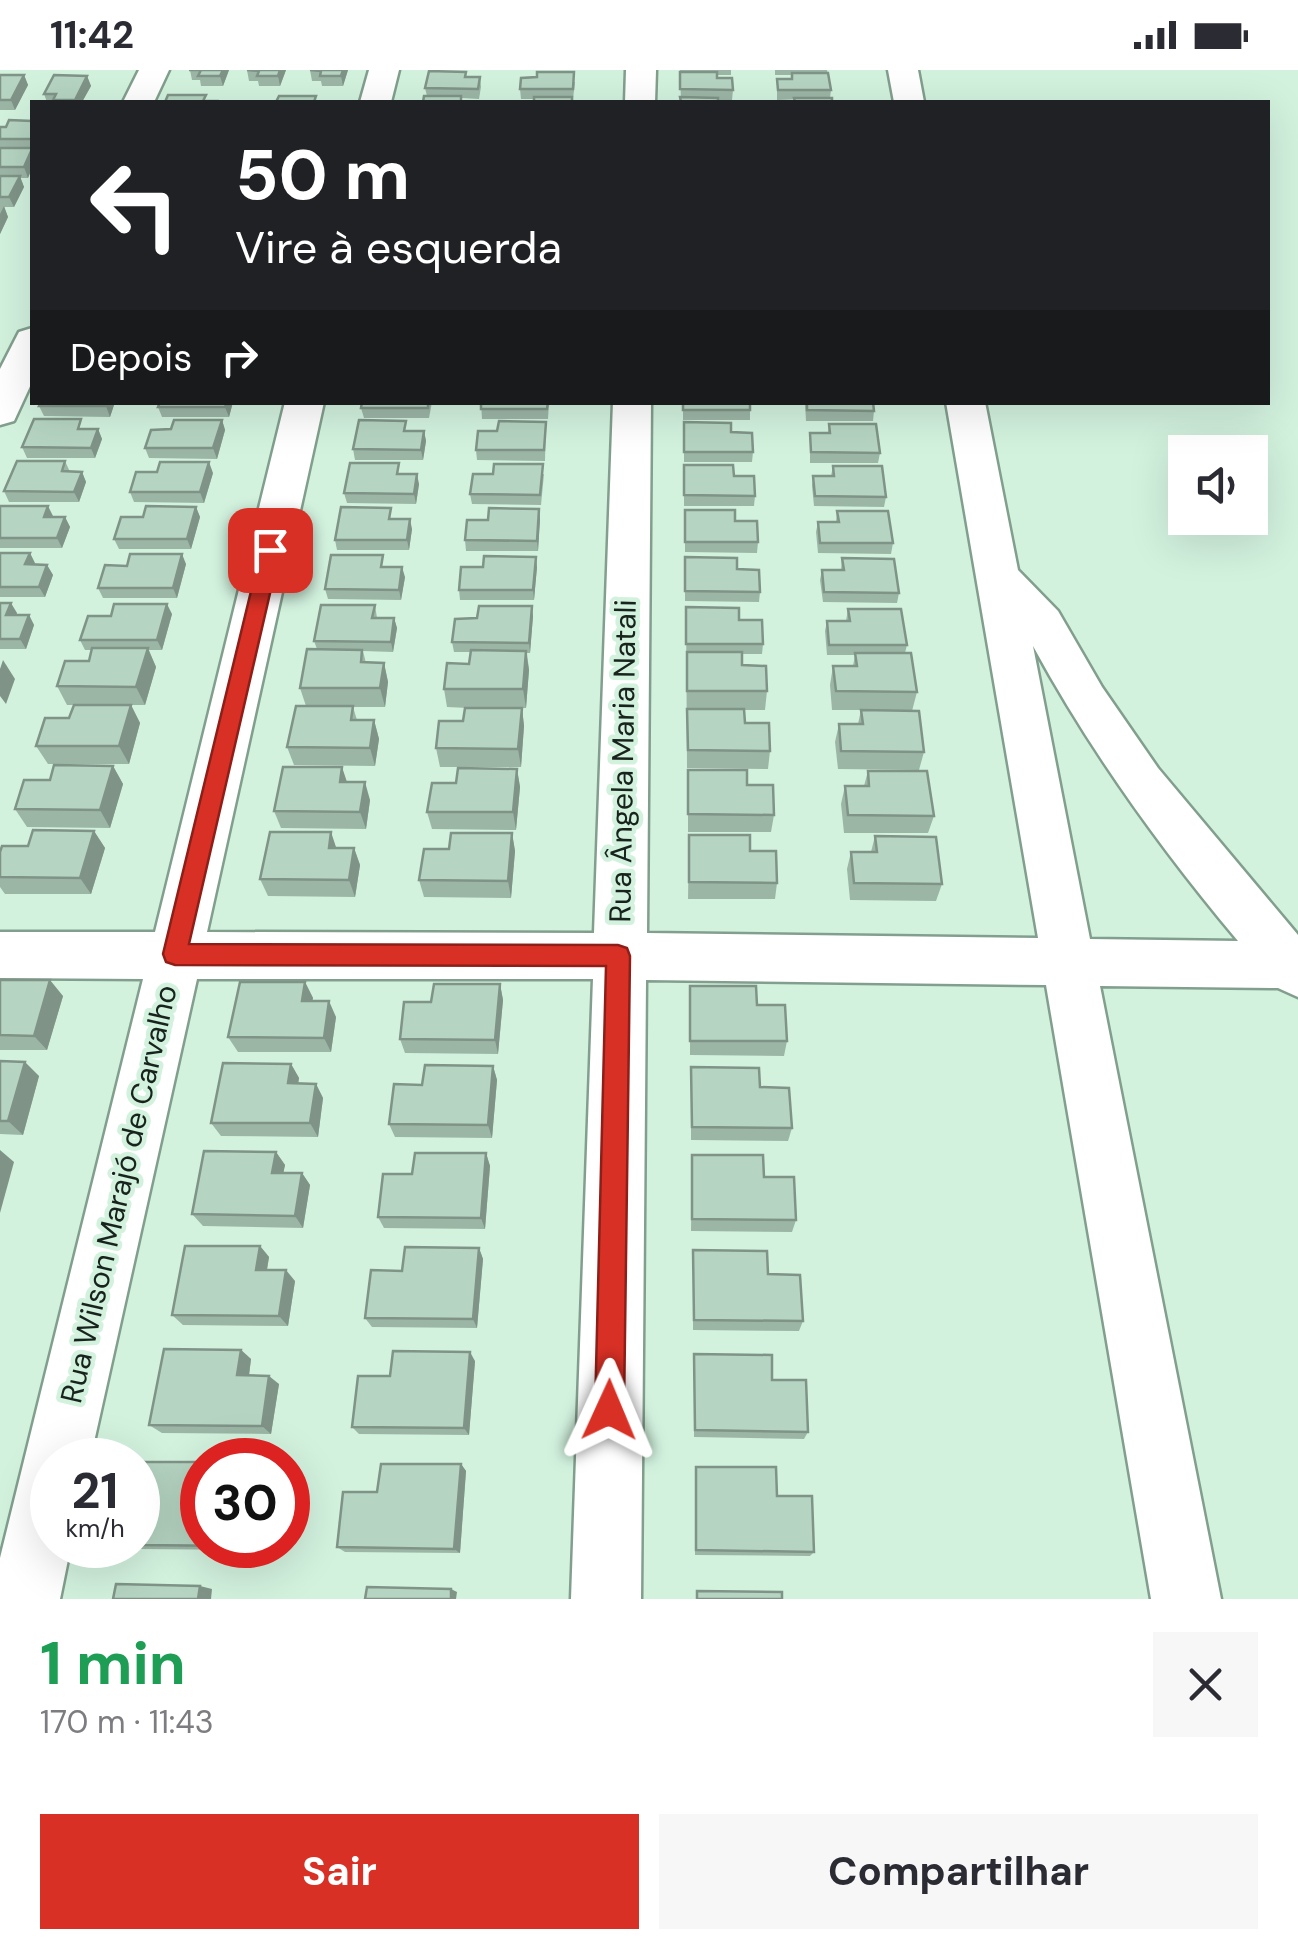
<!DOCTYPE html>
<html lang="pt">
<meta charset="utf-8">
<style>
body{margin:0;font-family:"DM Sans",sans-serif;background:#f7f7f7;color:#2b2b33;height:100vh;display:flex;flex-direction:column;font-size:38px;white-space:nowrap}
*{box-sizing:border-box;margin:0}
p{font-size:32px;color:#7c7c81}
.icon{flex:none;width:55px;height:55px;fill:none;stroke:currentColor;stroke-width:2;stroke-linecap:round;stroke-linejoin:round}
.map{position:relative;height:1529px;overflow:hidden}
.details{display:flex;flex-direction:column;background:#fff;flex:1}
.details>*{flex:none}
.banner{position:absolute;left:30px;top:30px;width:1240px;height:305px;border-radius:0px;box-shadow:0 10px 40px #0002;background:#202124;color:#fff;overflow:hidden}
.controls{position:absolute;left:1168px;top:365px;display:grid;gap:20px}
.controls a{display:grid;place-items:center;width:100px;height:100px;border-radius:0px;background:#fff;box-shadow:0 10px 40px #0002;font-size:50px}
.speed{position:absolute;left:30px;top:1368px;display:flex;gap:20px;font-size:50px;font-weight:700;text-align:center}
.speed>*{display:grid;place-content:center;width:130px;height:130px;border-radius:50%;background:#fff;box-shadow:0 10px 40px #0002;line-height:1}
.speed small{font-size:25px;font-weight:400}
.speed .limit{border:15px solid #d22;background:#fff;color:#111}
.pin{position:absolute;display:grid;place-items:center;width:85px;height:85px;color:#fff;margin:-42px;border-radius:20px;box-shadow:0 5px 15px #0006}
.me{position:absolute;width:110px;margin:-55px;rotate:1deg;stroke-linejoin:round;filter:drop-shadow(0 0 8px #0008)}
.turn{display:flex;align-items:center;gap:35px;height:210px;padding:0 40px;font-size:45px}
.turn .icon{width:130px;height:130px;stroke-width:2.5}
.turn b{display:block;font-size:70px;line-height:85px}
.then{display:flex;align-items:center;height:95px;padding:0 40px;background:#0003;gap:20px;font-size:38px}
.round{display:grid;place-items:center;flex:none;width:105px;height:105px;border-radius:0px;background:#f7f7f7}
.headline{display:flex;align-items:center;justify-content:space-between;height:170px;padding:0 40px}
h1{font-size:60px;font-weight:700;line-height:75px;color:#1e9e55}
.primary-button{display:flex;gap:20px;margin-top:auto;padding:20px 40px}
.primary-button a{flex:1;height:115px;border-radius:0px;background:#d93025;color:#fff;font-size:40px;font-weight:700;line-height:115px;text-align:center}
.primary-button a+a{background:#f7f7f7;color:#2b2b33}
.status{display:flex;justify-content:space-between;align-items:center;height:70px;padding:0 50px;background:#fff;direction:ltr}
.status svg{height:28px;fill:currentColor}
.map>svg:first-child{display:block}
.lines{fill:none;stroke-linecap:round;stroke-linejoin:round}
.street-casing{stroke:#829f8d;stroke-width:5}
.street{fill:#fff;fill-rule:evenodd}
.wall{fill:#9cb6a6}
.shaded-wall{fill:#7f9487}
.building{fill:#b5d4c1;stroke:#7f9487;stroke-width:2.5}
.route{fill:#d93025;stroke:#8d1f18;stroke-width:2.5}
.labels{text-anchor:middle;stroke-width:9;stroke-linejoin:round;paint-order:stroke}
.street-label{font-size:30px;fill:#17231c;stroke:#d2f2de}
</style>
<div class="status"><b>11:42</b><svg viewBox="0 0 49 12"><path d="M0 12V9h3v3zM5 12V6h3v6zM10 12V3h3v9zM15 12V0h3v12zM26 1h20v11H26zM47 4h2v5h-2z"/></svg></div>
<div class="map">
<svg width="1298" height="1529" viewBox="0 0 1298 1529">
<rect width="100%" height="100%" fill="#d2f2de"/>
<g class="lines">
<g class="street-casing">
<g id="street">
<path d="M139,0H169L154,32H123Z"/>
<path d="M369,0H399L391,32H360Z"/>
<path d="M626,0H656L655,32H625Z"/>
<path d="M888,0H918L924,32H894Z"/>
<path d="M32,258V312L14,351L0,355V299L19,262Z"/>
<path d="M285,332H324L207,862L594,863L613,332H651L647,863L1038,868L946,332H985L1018,500L1058,541L1102,617L1158,698L1298,865V927L1278,918L1100,916L1221,1529H1151L1046,915L646,910L641,1529H571L593,909H197L90,1390H52V1475H71L60,1529H0V1488L143,909L0,908V862H155ZM1033,576C1091,682 1160,778 1238,871L1090,869Z"/>
</g>
</g>
<use href="#street" class="street"/>
</g>
<g class="wall">
<path d="M190,0H229L223,16H201L200,10H192Z"/>
<path d="M247,0H286L280,16H259L258,11H249Z"/>
<path d="M310,0H348L343,16H322L321,11H312Z"/>
<path d="M680,0H731V5H717V8L733,20L732,30L681,32Z"/>
<path d="M775,0H827L831,20L830,28L777,30V9H791L792,5H775Z"/>
<path d="M466,2V7H480L481,17L479,29L427,26L425,18Z"/>
<path d="M0,5H24L28,15L15,40H0Z"/>
<path d="M87,6L91,16L82,32H47L44,24Z"/>
<path d="M575,12L573,29H521L520,19Z"/>
<path d="M32,51V98L28,108H20L24,117L14,137H4L8,147L0,164V57Z"/>
<path d="M41,332H115L110,347L44,346L39,336Z"/>
<path d="M160,332H233L229,347H162L158,337Z"/>
<path d="M362,332H432L429,348H364L361,338Z"/>
<path d="M481,332H549L548,349H482Z"/>
<path d="M683,332L750,340V350H683Z"/>
<path d="M805,332H873L874,341L873,351H806Z"/>
<path d="M222,350L225,360L217,389L149,388L145,378L171,359Z"/>
<path d="M546,352L545,391L477,390L476,380L497,361Z"/>
<path d="M684,352L731,362L753,382L752,392H684Z"/>
<path d="M829,354L880,383L878,393H810V363H828Z"/>
<path d="M86,359H98L102,369L95,388H27L22,377Z"/>
<path d="M424,361L426,371L423,390H355L353,379Z"/>
<path d="M65,391L70,402H82L86,412L79,432H9L4,421Z"/>
<path d="M684,395L734,406L755,426L754,436H684Z"/>
<path d="M833,396L886,427L884,437L814,436L812,416L813,406H831Z"/>
<path d="M213,403L204,433L134,432L130,422Z"/>
<path d="M544,404L541,435L472,434L470,424Z"/>
<path d="M419,414L416,434L347,433L344,423Z"/>
<path d="M0,436L53,447H65L70,457L62,478H0Z"/>
<path d="M196,437L200,447L191,479H119L114,469L143,447Z"/>
<path d="M539,439L540,449L538,481H466L465,470L488,450Z"/>
<path d="M685,440L735,451L758,472L757,483L685,482Z"/>
<path d="M837,441L893,473L891,484L818,483L816,462L818,452H836Z"/>
<path d="M393,449L412,459L409,480H337L335,470Z"/>
<path d="M0,483H30L35,495H47L53,505L45,527H0Z"/>
<path d="M685,487L737,499L760,522L759,532L685,531Z"/>
<path d="M842,488L899,523L897,533L823,532L820,510L822,500H841Z"/>
<path d="M186,494L177,528H103L98,518Z"/>
<path d="M385,497L405,507L401,530L328,529L325,519Z"/>
<path d="M537,497L534,530H460L459,520Z"/>
<path d="M0,533L17,543L16,545H29L34,555L26,579H0Z"/>
<path d="M375,535L377,548H394L397,558L393,582L363,581L366,593H384L388,612L385,637H353L357,650H374L379,669L375,696L294,695L287,677L306,636L300,618L317,579L314,571Z"/>
<path d="M686,537L739,550L763,574L762,584H742V595L767,621L765,640H744L745,653L770,681L768,699L687,698Z"/>
<path d="M848,539L907,575L905,583L917,622L912,641L924,682L919,700L838,699L835,672L839,654H858L861,640H832L830,615L833,596H853L855,585H827L825,561L827,551H846Z"/>
<path d="M172,544L162,580H148L156,597L145,635H131L140,653L129,694H48L36,676L69,648L74,635H67L57,616L89,591L92,580H85L80,570Z"/>
<path d="M533,546L530,583H527L529,600L526,638H522L524,656L521,697H440L436,678L463,651L468,638L447,637L444,619L469,594L471,582H454L452,572Z"/>
<path d="M113,696L123,714L110,758L27,757L15,739Z"/>
<path d="M517,699L520,717L516,760L432,759L427,742Z"/>
<path d="M688,700L747,715L774,745L771,762H688Z"/>
<path d="M868,701L934,746L928,763H844L841,734L845,716H864Z"/>
<path d="M347,712L370,730L366,759L281,758L274,741Z"/>
<path d="M94,761L105,778L91,824H5L0,817V782Z"/>
<path d="M512,763L515,781L511,828L424,827L419,810L449,779Z"/>
<path d="M689,765L750,781L777,813L775,829H688Z"/>
<path d="M875,766L942,814L936,831L850,830L847,799L851,782H871Z"/>
<path d="M336,778H354L360,795L355,827L268,826L260,809Z"/>
<path d="M0,910L63,926L47,980H0Z"/>
<path d="M305,912L313,928L312,931L336,947L331,982H238L228,967Z"/>
<path d="M500,914L503,930L498,984L405,983L400,969L431,932Z"/>
<path d="M690,916L757,935L787,971L784,986L690,985Z"/>
<path d="M0,991L39,1006L23,1065L0,1064Z"/>
<path d="M291,994L299,1008L298,1014H316L323,1028L318,1067L221,1066L211,1053Z"/>
<path d="M493,996L497,1010L492,1068L395,1067L389,1054L422,1015Z"/>
<path d="M691,997L760,1017L792,1058L788,1071L691,1070Z"/>
<path d="M276,1082L285,1095L283,1103H302L310,1115L303,1158L203,1156L192,1144Z"/>
<path d="M486,1083L490,1096L485,1159L384,1158L378,1147L412,1104Z"/>
<path d="M692,1085L764,1107L796,1150L792,1162L691,1161Z"/>
<path d="M260,1176L269,1187L267,1200L295,1211L288,1256L183,1255L172,1245Z"/>
<path d="M479,1178L483,1189L477,1258L372,1257L365,1248L402,1201Z"/>
<path d="M693,1180L768,1204L803,1251L799,1261L693,1260Z"/>
<path d="M241,1280L251,1289L249,1305L279,1314L271,1364L162,1363L149,1355Z"/>
<path d="M694,1284L772,1310L808,1362L804,1369L694,1367Z"/>
<path d="M475,1291L469,1365L359,1364L352,1357L390,1306Z"/>
<path d="M461,1394L466,1401L460,1483L345,1482L337,1477L377,1422Z"/>
<path d="M696,1397L777,1426L814,1482L810,1486L695,1485Z"/>
<path d="M125,1475H254L253,1480L138,1479Z"/>
</g>
<g class="shaded-wall">
<path d="M223,0H229L223,16L220,6Z"/>
<path d="M280,0H286L280,16L278,6Z"/>
<path d="M343,0H348L343,16L341,6Z"/>
<path d="M24,5L28,15L15,40L11,30Z"/>
<path d="M87,6L91,16L82,32H76L75,30Z"/>
<path d="M32,79V98L28,108L24,97Z"/>
<path d="M20,106L24,117L14,137L9,127Z"/>
<path d="M4,136L8,147L0,164V144Z"/>
<path d="M107,332H115L110,347L106,336Z"/>
<path d="M227,332H233L229,347L225,337Z"/>
<path d="M222,350L225,360L217,389L213,378Z"/>
<path d="M98,359L102,369L95,388L91,378Z"/>
<path d="M424,361L426,371L423,390L421,380Z"/>
<path d="M209,392L213,403L204,433L200,422Z"/>
<path d="M82,402L86,412L79,432L74,422Z"/>
<path d="M417,404L419,414L416,434L414,424Z"/>
<path d="M48,436L53,446L50,457L44,447Z"/>
<path d="M196,437L200,447L191,479L187,469Z"/>
<path d="M539,439L540,449L538,481L537,471Z"/>
<path d="M65,447L70,457L62,478L57,468Z"/>
<path d="M410,449L412,459L409,480L407,470Z"/>
<path d="M30,483L35,493L31,504L25,494Z"/>
<path d="M182,484L186,494L177,528L173,518Z"/>
<path d="M536,487L537,497L534,530L533,520Z"/>
<path d="M47,495L53,505L45,527L39,517Z"/>
<path d="M402,497L405,507L401,530L399,520Z"/>
<path d="M11,533L17,543L12,555L6,545Z"/>
<path d="M167,534L172,544L162,580L157,570Z"/>
<path d="M532,536L533,546L530,583L529,573Z"/>
<path d="M29,545L34,555L26,579L20,569Z"/>
<path d="M394,548L397,558L393,582L391,572Z"/>
<path d="M148,578L156,597L145,635L136,617Z"/>
<path d="M526,581L529,600L526,638L523,619Z"/>
<path d="M3,590L15,609L6,634L0,626V599Z"/>
<path d="M384,593L388,612L385,637L380,618Z"/>
<path d="M131,635L140,653L129,694L119,676Z"/>
<path d="M522,638L524,656L521,697L518,679Z"/>
<path d="M374,650L379,669L375,696L370,678Z"/>
<path d="M113,696L123,714L110,758L100,740Z"/>
<path d="M342,697L348,715L340,712Z"/>
<path d="M517,699L520,717L516,760L513,742Z"/>
<path d="M365,712L370,730L366,759L360,742Z"/>
<path d="M94,761L105,778L91,824L80,808Z"/>
<path d="M331,762L337,780L329,778Z"/>
<path d="M512,763L515,781L511,828L508,811Z"/>
<path d="M354,778L360,795L355,827L349,810Z"/>
<path d="M50,910L63,926L47,980L34,966Z"/>
<path d="M305,912L313,928L309,947L302,931Z"/>
<path d="M500,914L503,930L498,984L495,970Z"/>
<path d="M329,931L336,947L331,982L324,968Z"/>
<path d="M25,992L39,1006L23,1065L8,1051Z"/>
<path d="M291,994L299,1008L296,1027L288,1013Z"/>
<path d="M493,996L497,1010L492,1068L488,1055Z"/>
<path d="M316,1014L323,1028L318,1067L310,1053Z"/>
<path d="M0,1080L14,1092L0,1143Z"/>
<path d="M276,1082L285,1095L281,1115L272,1103Z"/>
<path d="M486,1083L490,1096L485,1159L481,1148Z"/>
<path d="M302,1103L310,1115L303,1158L295,1146Z"/>
<path d="M260,1176L269,1187L265,1211L256,1200Z"/>
<path d="M479,1178L483,1189L477,1258L473,1249Z"/>
<path d="M286,1200L295,1211L288,1256L279,1246Z"/>
<path d="M241,1280L251,1289L248,1313L237,1305Z"/>
<path d="M470,1282L475,1291L469,1365L464,1358Z"/>
<path d="M269,1306L279,1314L271,1364L262,1356Z"/>
<path d="M461,1394L466,1401L460,1483L454,1479Z"/>
<path d="M254,1475L253,1480L242,1476L243,1475Z"/>
<path d="M200,1516L212,1519L211,1529H198Z"/>
<path d="M451,1519L457,1522L456,1529H451Z"/>
</g>
<g class="building">
<path d="M189,0H223L220,6H198L201,0Z"/>
<path d="M247,0H280L278,6H257L259,1Z"/>
<path d="M310,0H343L341,6H320L321,1Z"/>
<path d="M429,1L466,2L465,7H480L478,19L425,18Z"/>
<path d="M537,2H574L573,19H520L521,8L537,7Z"/>
<path d="M680,2H717V8H732L733,20L680,19Z"/>
<path d="M792,3H828L831,20H778L777,9H792Z"/>
<path d="M0,5H24L11,30H0Z"/>
<path d="M54,5L87,6L75,30H53L56,24H44Z"/>
<path d="M168,25H206L203,31H219L165,32Z"/>
<path d="M279,26H316L314,32H261H276Z"/>
<path d="M424,26H461V32H423Z"/>
<rect x="534" y="27" width="38" height="5"/>
<path d="M680,27L718,28V32H681Z"/>
<path d="M794,28H832V32H795Z"/>
<path d="M9,50L32,51V69H0V57H6Z"/>
<path d="M0,78H32V79L24,97H0Z"/>
<path d="M0,106H20L9,127H0Z"/>
<path d="M41,332H107L106,336H39Z"/>
<path d="M160,332H227L225,337H158Z"/>
<path d="M362,332H428V338H361Z"/>
<path d="M481,332H548L547,339H481Z"/>
<rect x="683" y="332" width="67" height="8"/>
<path d="M807,332H873L874,341L807,340Z"/>
<path d="M34,349H81L78,359H98L91,378L22,377Z"/>
<path d="M174,350H222L213,378H145L151,360L171,359Z"/>
<path d="M359,350L406,351L404,361H424L421,380L353,379Z"/>
<path d="M499,351L546,352L544,380H476L478,361H497Z"/>
<path d="M684,352L731,353V362L752,363L753,382H684Z"/>
<path d="M829,354H876L880,383L811,382L810,363H830Z"/>
<path d="M17,391H65L62,401L82,402L74,422L4,421Z"/>
<path d="M160,392H209L200,422H130L136,402H157Z"/>
<path d="M350,393H399L397,404H417L414,424L344,423Z"/>
<path d="M494,394H543L540,425L470,424L473,404H493Z"/>
<path d="M684,395H733L734,406H754L755,426L684,425Z"/>
<path d="M833,396H882L886,427L815,426L813,406H834Z"/>
<path d="M0,436H48L44,447H65L57,468H0Z"/>
<path d="M146,436L196,437L187,469H114L121,447H143Z"/>
<path d="M341,437L391,438L389,449H410L407,470H335Z"/>
<path d="M489,438L539,439L537,471L465,470L467,450H488Z"/>
<path d="M685,440H735V451H757L758,472H685Z"/>
<path d="M837,441H888L893,473H820L818,452H839Z"/>
<path d="M0,483H30L25,494L47,495L39,517H0Z"/>
<path d="M130,484H182L173,518H98L105,495L127,496Z"/>
<path d="M331,485H383L381,497H402L399,520L325,519Z"/>
<path d="M484,486L536,487L533,520H459L461,497H483Z"/>
<path d="M685,487L737,488V499L759,500L760,522L685,521Z"/>
<path d="M842,488L894,489L899,523L824,522L822,500H844Z"/>
<path d="M0,533H11L6,545H29L20,569H0Z"/>
<path d="M114,534H167L157,570H80L88,546H111Z"/>
<path d="M321,535H375L372,548H394L391,572L314,571Z"/>
<path d="M479,536H532L529,573L452,572L455,549L477,548Z"/>
<path d="M686,537L739,538V550H762L763,574H686Z"/>
<path d="M848,539H901L907,575H829L827,551H850Z"/>
<path d="M92,578H148L136,617L57,616L65,591H89Z"/>
<path d="M307,579L362,580L361,592L384,593L380,618H300Z"/>
<path d="M471,580L526,581L523,619H444L447,593L469,594Z"/>
<path d="M687,582H742V595L766,596L767,621H687Z"/>
<path d="M855,583H911L917,622L836,621L833,596H857Z"/>
<path d="M74,635H131L119,676H36L45,648H69Z"/>
<path d="M296,636H353L351,650H374L370,678L287,677Z"/>
<path d="M465,638H522L518,679L436,678L439,651H463Z"/>
<path d="M687,639H744L745,653H769L770,681L688,680Z"/>
<path d="M861,640L919,641L924,682L841,681L839,654H863Z"/>
<path d="M54,695L113,696L100,740L15,739L24,710H50Z"/>
<path d="M283,697H342L340,712H365L360,742L274,741Z"/>
<path d="M458,698L517,699L513,742H427L432,713H456Z"/>
<path d="M688,700H747V715H773L774,745L688,744Z"/>
<path d="M868,701H927L934,746L848,745L845,716H869Z"/>
<path d="M33,760L94,761L80,808L0,807V782L2,776H28Z"/>
<path d="M270,762H331L329,778H354L349,810L260,809Z"/>
<path d="M451,763H512L508,811L419,810L424,779H449Z"/>
<path d="M689,765H750V781H776L777,813L689,812Z"/>
<path d="M875,766L936,767L942,814L854,813L851,782H877Z"/>
<path d="M0,910H50L34,966L0,965Z"/>
<path d="M240,912H305L302,931H329L324,968L228,967Z"/>
<path d="M434,914H500L495,970L400,969L404,932H431Z"/>
<path d="M690,916H756L757,935H785L787,971H690Z"/>
<path d="M0,991L25,992L8,1051H0Z"/>
<path d="M223,993L291,994L288,1013L316,1014L310,1053H211Z"/>
<path d="M425,995L493,996L488,1055L389,1054L394,1014L422,1015Z"/>
<path d="M691,997L759,998L760,1017L789,1018L792,1058L692,1057Z"/>
<path d="M204,1081L276,1082L272,1103H302L295,1146L192,1144Z"/>
<path d="M415,1083H486L481,1148L378,1147L383,1104H412Z"/>
<path d="M692,1085H763L764,1107H794L796,1150L692,1149Z"/>
<path d="M185,1176H260L256,1200H286L279,1246L172,1245Z"/>
<path d="M405,1177L479,1178L473,1249L365,1248L371,1200L402,1201Z"/>
<path d="M693,1180L767,1181L768,1204L800,1205L803,1251L694,1250Z"/>
<path d="M164,1279L241,1280L237,1305L269,1306L262,1356L149,1355Z"/>
<path d="M393,1281L470,1282L464,1358L352,1357L358,1306H390Z"/>
<path d="M694,1284L772,1285V1310H806L808,1362L695,1360Z"/>
<path d="M141,1392H202V1475L242,1476L138,1475V1408Z"/>
<path d="M381,1394H461L454,1479L337,1477L343,1422H377Z"/>
<path d="M696,1397H776L777,1426H812L814,1482L696,1480Z"/>
<path d="M116,1514L200,1516L198,1529H113Z"/>
<path d="M367,1517L451,1519V1529H365Z"/>
<path d="M697,1521L782,1522V1529H697Z"/>
</g>
<path class="route" d="M270,473L280,480L189,874L618,875L627,878L630,886L624,1340L620,1350L609,1354L599,1350L595,1340L606,896L175,895L166,892L163,884L261,480Z"/>
<g class="labels">
<g class="street-label">
<text transform="translate(623 691) rotate(-89)" y="10">Rua Ângela Maria Natali</text>
<text transform="translate(119 1124) rotate(-77)" y="10">Rua Wilson Marajó de Carvalho</text>
</g>
</g>
</svg>
<div class="controls">
<a><svg class="icon" aria-label="sound" viewBox="0 0 24 24"><path d="M4 9h4l5-4v14l-5-4H4zM17 9q2 3 0 6"/></svg></a>
</div>
<div class="speed"><div>21<small>km/h</small></div><div class="limit">30</div></div>
<div class="pin" style="left:270px;top:480px;background:#d93025"><svg class="icon" aria-label="arrive" viewBox="0 0 24 24"><path d="M6 21V4h12l-3 4 3 4H6"/></svg></div>
<svg class="me" style="left:609px;top:1340px" viewBox="-20 -20 40 40"><path d="M0-17L14 15 0 8-14 15z" fill="#d93025" stroke="#fff" stroke-width="4"/></svg>
<div class="banner">
<div class="turn"><svg class="icon" aria-label="left" viewBox="0 0 24 24"><path d="M17 20v-9H6M10 6l-5 5 5 5"/></svg><div><b>50 m</b>Vire à esquerda</div></div>
<div class="then">Depois<svg class="icon" aria-label="right" viewBox="0 0 24 24"><path d="M7 20v-9h11M14 6l5 5-5 5"/></svg></div>
</div>
</div>
<section class="details">
<div class="headline"><div><h1>1 min</h1><p>170 m · 11:43</p></div><a class="round"><svg class="icon" aria-label="close" viewBox="0 0 24 24"><path d="M6 6l12 12M18 6L6 18"/></svg></a></div>
<div class="primary-button"><a>Sair</a><a>Compartilhar</a></div>
</section>
